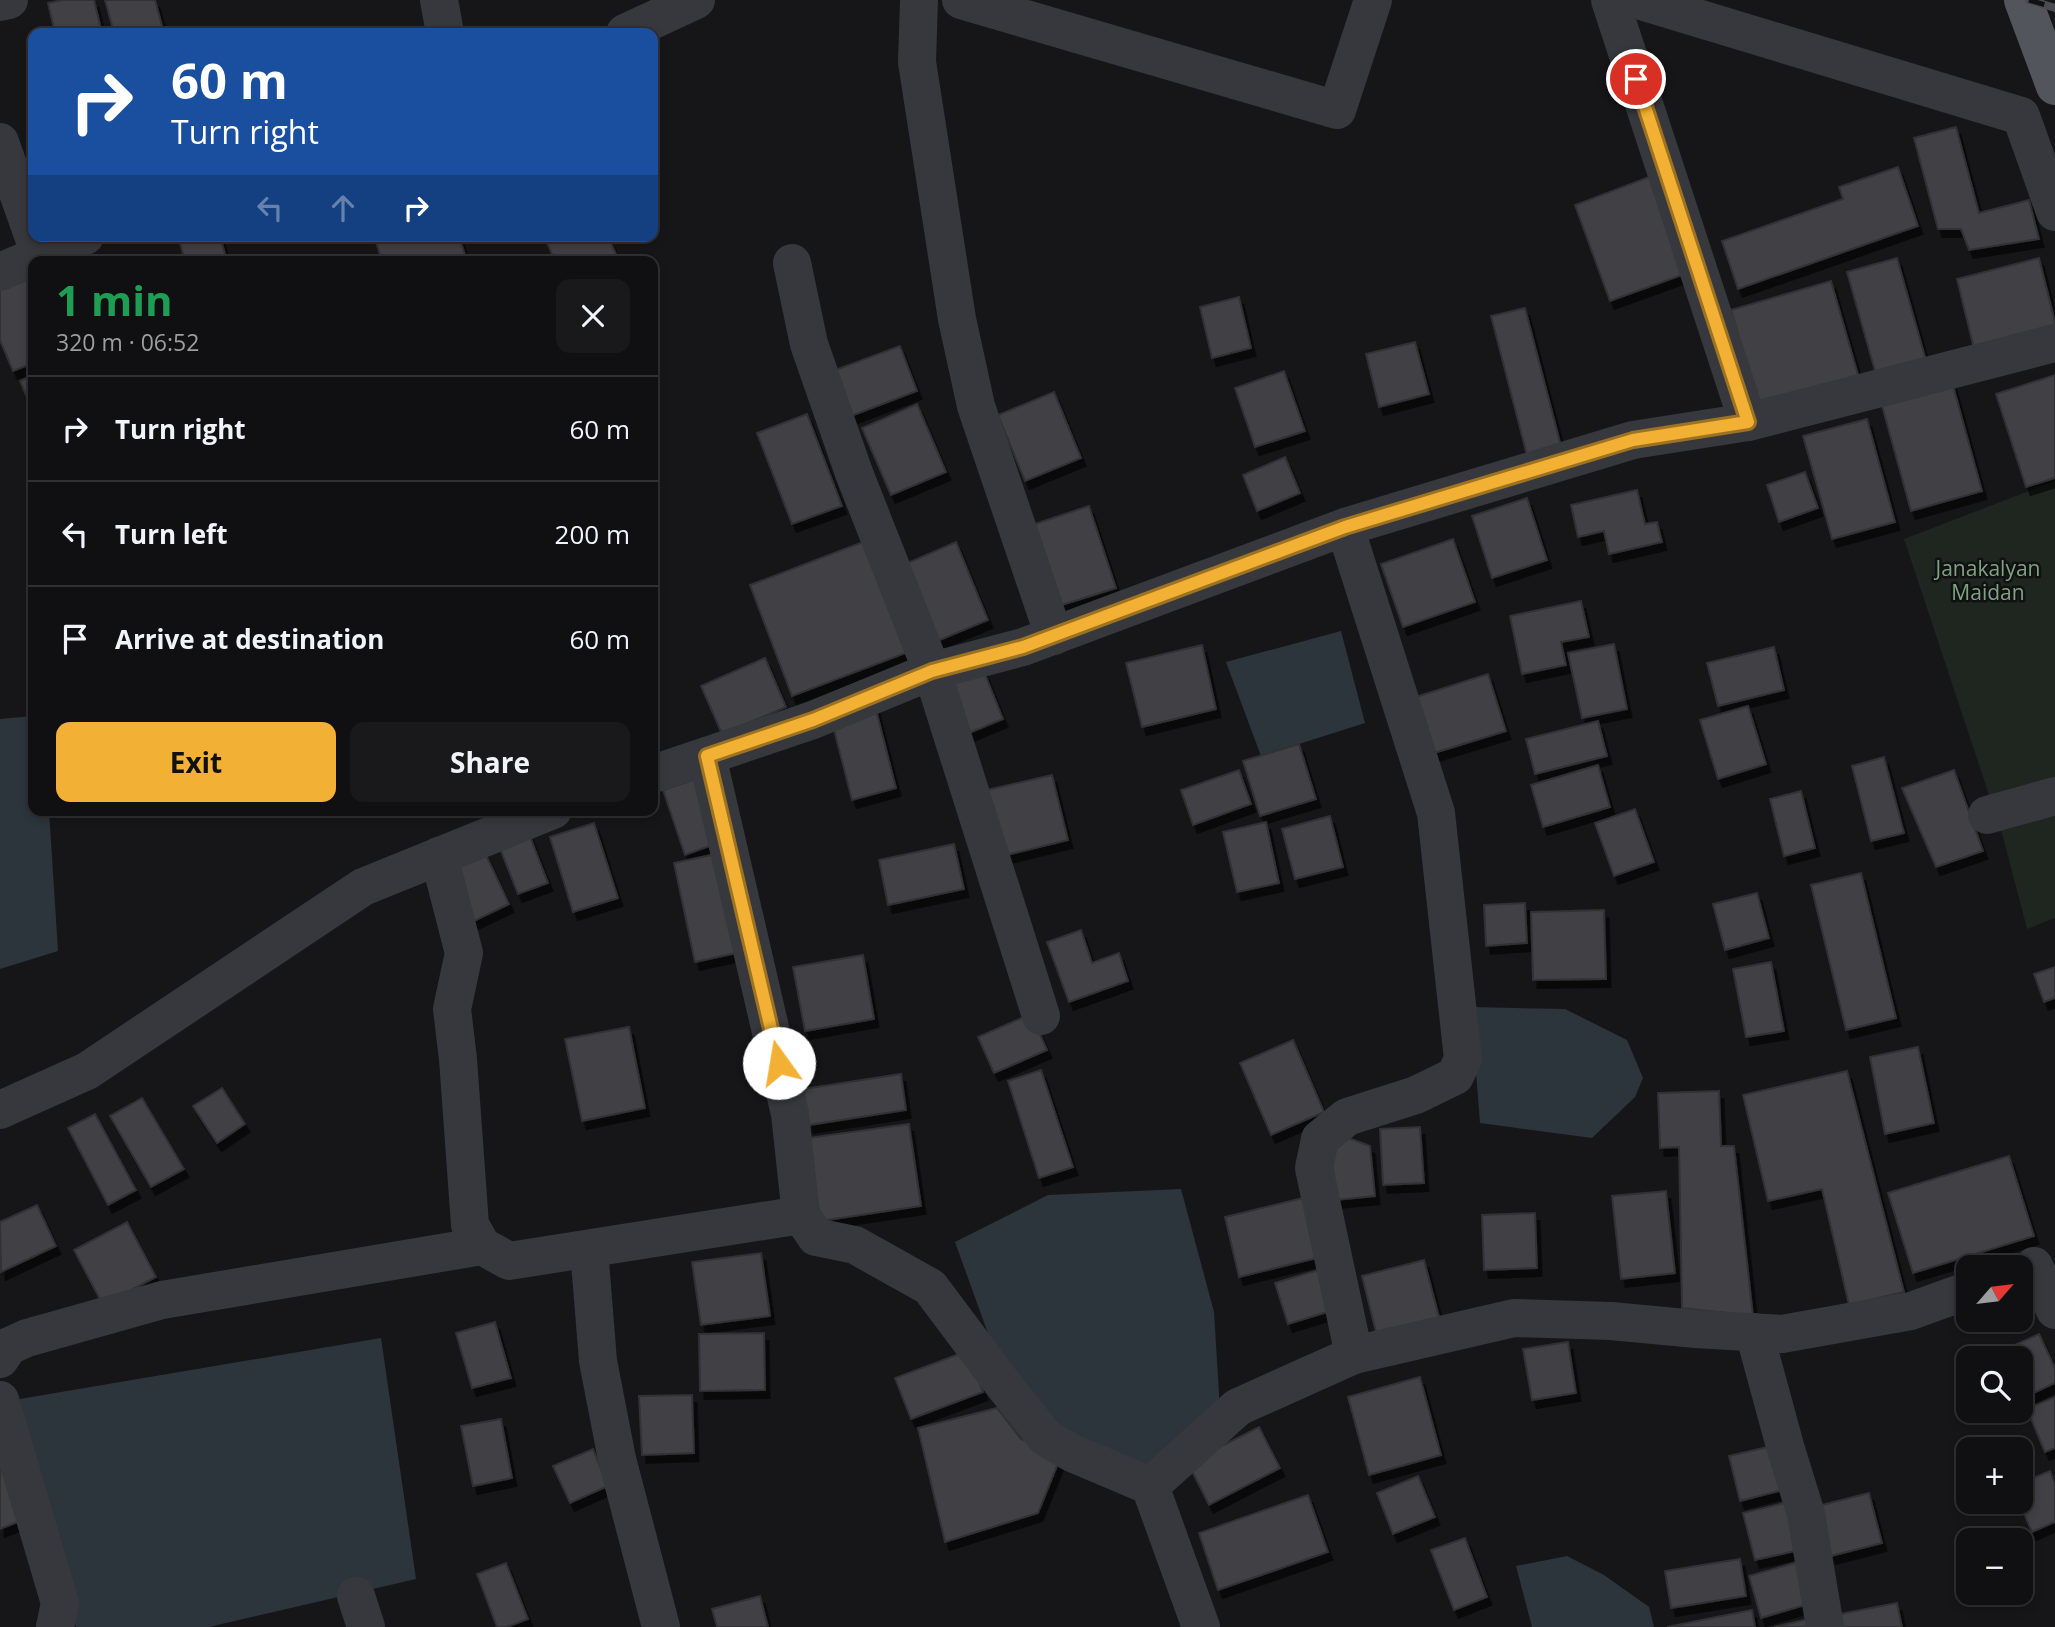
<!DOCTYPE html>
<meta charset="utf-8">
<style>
body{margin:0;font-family:"Open Sans",sans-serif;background:#19191b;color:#f1f3f6;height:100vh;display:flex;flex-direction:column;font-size:26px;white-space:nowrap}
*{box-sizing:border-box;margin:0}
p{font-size:23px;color:#9c9d9f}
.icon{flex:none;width:38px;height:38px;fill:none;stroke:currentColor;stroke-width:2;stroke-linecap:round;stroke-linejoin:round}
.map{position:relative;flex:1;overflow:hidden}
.side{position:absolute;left:28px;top:256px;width:630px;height:560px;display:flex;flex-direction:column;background:#101012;border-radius:14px;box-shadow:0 4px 10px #0003,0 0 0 2px #303032}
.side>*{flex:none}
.guide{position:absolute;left:28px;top:28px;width:630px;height:214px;border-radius:14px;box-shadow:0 4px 10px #0003,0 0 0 2px #303032;background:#1a4fa0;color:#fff;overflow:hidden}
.needle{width:46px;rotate:62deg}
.buttons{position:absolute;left:1956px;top:1255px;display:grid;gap:14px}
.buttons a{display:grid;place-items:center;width:77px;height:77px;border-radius:14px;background:#101012;box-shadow:0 4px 10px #0003,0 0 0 2px #303032;font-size:35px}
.pin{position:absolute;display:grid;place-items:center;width:60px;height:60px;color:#fff;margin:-30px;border:4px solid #fff;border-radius:50%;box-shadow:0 2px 7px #0007}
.me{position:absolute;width:77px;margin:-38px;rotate:347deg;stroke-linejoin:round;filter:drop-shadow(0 0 5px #0008)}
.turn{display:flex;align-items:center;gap:24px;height:147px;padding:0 28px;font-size:32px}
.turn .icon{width:91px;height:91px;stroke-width:2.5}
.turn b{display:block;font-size:49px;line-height:60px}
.lanes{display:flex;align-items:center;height:66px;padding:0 28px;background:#0003;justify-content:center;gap:35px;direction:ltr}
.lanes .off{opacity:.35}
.round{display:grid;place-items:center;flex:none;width:74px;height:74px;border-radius:14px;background:#19191b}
.head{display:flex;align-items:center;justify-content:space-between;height:119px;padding:0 28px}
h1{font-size:42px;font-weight:700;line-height:52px;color:#1e9e55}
.primary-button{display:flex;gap:14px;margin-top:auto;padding:14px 28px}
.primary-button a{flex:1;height:80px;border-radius:14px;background:#f2b134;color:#111;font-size:28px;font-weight:700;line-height:80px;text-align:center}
.primary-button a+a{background:#19191b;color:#f1f3f6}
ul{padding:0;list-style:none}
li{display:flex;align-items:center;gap:21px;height:105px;padding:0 28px;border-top:2px solid #303032}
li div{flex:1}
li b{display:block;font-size:26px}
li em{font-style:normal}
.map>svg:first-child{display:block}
.green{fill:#1e261f}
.water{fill:#2c353c}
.building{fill:#404145;stroke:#303034;stroke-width:2;filter:url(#shadow)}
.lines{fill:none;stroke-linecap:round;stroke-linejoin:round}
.minor{stroke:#37383d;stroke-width:38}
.major{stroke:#53555c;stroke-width:38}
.rail-casing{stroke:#4a4c52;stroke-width:8}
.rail{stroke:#111113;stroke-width:5;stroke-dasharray:16;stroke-linecap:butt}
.route-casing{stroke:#9d7322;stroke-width:18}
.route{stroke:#f2b134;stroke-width:12}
.labels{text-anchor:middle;stroke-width:5;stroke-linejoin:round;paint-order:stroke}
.park-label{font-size:21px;fill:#7fa381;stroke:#111113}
</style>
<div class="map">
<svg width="2055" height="1627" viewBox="0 0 2055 1627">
<defs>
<filter id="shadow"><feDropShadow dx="4.5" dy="8" stdDeviation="0" flood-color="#0009"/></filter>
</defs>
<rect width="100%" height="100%" fill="#161618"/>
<path class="green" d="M2055,481V918L2027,929L2003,837L1904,539Z"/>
<g class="water">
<path d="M1341,631L1365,723L1261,756L1226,662Z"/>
<path d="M33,716V810H49L58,951L0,969V719Z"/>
<path d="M1471,1007L1565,1009L1627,1040L1643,1078L1635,1097L1592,1138L1480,1123Z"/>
<path d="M1181,1189L1214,1312L1220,1410L1173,1462L1101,1467L1046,1422L990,1339L955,1242L1048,1195Z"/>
<path d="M381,1338L416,1579L209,1627H76L8,1401Z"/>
<path d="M1567,1556L1604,1575L1649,1607L1654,1627H1532L1516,1566Z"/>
</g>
<g class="building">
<path d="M63,0H94L102,33H55L48,3Z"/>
<path d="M105,0H155L164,33H114Z"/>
<path d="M1956,127L1979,213L2029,200L2039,239L1969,250L1961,229H1938L1914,138Z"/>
<path d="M1898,167L1918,226L1738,289L1722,241L1843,199L1839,187Z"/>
<path d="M1649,177L1685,274L1610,301L1575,205Z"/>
<path d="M178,236H220L227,261H185Z"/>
<path d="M374,236H459L467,261H382Z"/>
<path d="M544,236H608L619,261H555Z"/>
<path d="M1897,258L1929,371L1879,385L1847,272Z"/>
<path d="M2039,258L2055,322V338L1976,357L1957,279Z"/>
<path d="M30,277L33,284V363L13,371L0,340V290Z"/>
<path d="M1831,281L1861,385L1762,415L1731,310Z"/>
<path d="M1239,297L1251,348L1212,358L1200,307Z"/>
<path d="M1525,308L1561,446L1527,455L1491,316Z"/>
<path d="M1415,342L1429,394L1379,407L1366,354Z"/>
<path d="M900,346L917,391L851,416L835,370Z"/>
<path d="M1284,371L1305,431L1255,447L1235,388Z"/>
<path d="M33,375V411L20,381Z"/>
<path d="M2055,375V478L2026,487L1996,394Z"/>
<path d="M1952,382L1982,491L1911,511L1881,402Z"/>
<path d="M1054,392L1081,458L1025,481L998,415Z"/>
<path d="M917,404L946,472L891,495L862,428Z"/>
<path d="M807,414L842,506L792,524L757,433Z"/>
<path d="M1867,419L1895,522L1832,539L1803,436Z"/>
<path d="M1285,457L1300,493L1257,511L1243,475Z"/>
<path d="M1805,472L1818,508L1779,522L1767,485Z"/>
<path d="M1637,490L1645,524L1657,522L1662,542L1609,554L1604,531L1578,537L1571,505Z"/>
<path d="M1527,498L1547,560L1492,578L1472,516Z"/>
<path d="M1089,506L1116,588L1062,605L1035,524Z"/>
<path d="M1453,539L1475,602L1403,627L1381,564Z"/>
<path d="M868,540L911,651L792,696L750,585Z"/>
<path d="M956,542L988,620L935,642L903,565Z"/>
<path d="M1581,601L1589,637L1561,642L1566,665L1522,674L1510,616Z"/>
<path d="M1614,644L1627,709L1582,718L1568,653Z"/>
<path d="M1202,645L1216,709L1142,727L1126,663Z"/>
<path d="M1774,647L1784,690L1718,706L1707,663Z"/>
<path d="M765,658L786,707L722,734L701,686Z"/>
<path d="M983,669L1003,719L962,736L942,686Z"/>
<path d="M1488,674L1506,731L1434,753L1416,697Z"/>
<path d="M875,706L896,788L852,800L831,718Z"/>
<path d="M1748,706L1766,764L1718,779L1700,720Z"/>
<path d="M1598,721L1607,756L1535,774L1526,739Z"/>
<path d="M1299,744L1316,799L1260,816L1243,761Z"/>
<path d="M1884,757L1904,833L1871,841L1852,766Z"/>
<path d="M1598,765L1610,807L1543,827L1531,785Z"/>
<path d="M1239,770L1251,804L1193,825L1181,790Z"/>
<path d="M1954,770L1983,851L1936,867L1902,788Z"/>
<path d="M1052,775L1068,840L1003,856L987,790Z"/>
<path d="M696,779L718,843L685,855L663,790Z"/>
<path d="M1801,791L1815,848L1784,856L1770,799Z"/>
<path d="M1635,809L1654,862L1614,876L1595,823Z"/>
<path d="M1330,816L1343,867L1295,879L1282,829Z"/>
<path d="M1266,822L1279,883L1237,892L1223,832Z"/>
<path d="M594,823L618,898L573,912L550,837Z"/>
<path d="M529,834L548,883L518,894L499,846Z"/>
<path d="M954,844L964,889L888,905L879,860Z"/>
<path d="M725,852L746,951L695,962L674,863Z"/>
<path d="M485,853L509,904L474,921L450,870Z"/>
<path d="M1861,873L1896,1018L1846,1030L1811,885Z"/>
<path d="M1757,893L1769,938L1725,950L1713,904Z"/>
<path d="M1525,903L1527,943L1486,946L1484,905Z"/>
<path d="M1604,910L1606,979L1533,980L1531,912Z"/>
<path d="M1081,930L1092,963L1119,953L1128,981L1069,1002L1047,942Z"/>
<path d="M863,955L874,1019L805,1031L793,967Z"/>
<path d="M1771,962L1784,1031L1746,1037L1733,969Z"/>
<path d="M2055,967V998L2044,1002L2034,974Z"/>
<path d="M1031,1014L1047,1050L994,1073L978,1037Z"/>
<path d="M629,1027L645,1108L582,1121L565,1039Z"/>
<path d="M1293,1040L1324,1112L1271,1135L1240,1063Z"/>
<path d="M1918,1047L1934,1123L1885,1134L1870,1057Z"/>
<path d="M1041,1070L1073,1167L1039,1178L1008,1081Z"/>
<path d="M1847,1071L1904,1292L1849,1305L1822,1189L1768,1201L1743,1095Z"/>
<path d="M901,1074L906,1110L809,1125L803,1089Z"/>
<path d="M222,1088L245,1124L217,1143L193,1106Z"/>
<path d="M1719,1091L1721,1146H1734L1753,1316L1682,1308L1679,1147L1660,1148L1658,1093Z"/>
<path d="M142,1098L184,1169L151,1187L110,1116Z"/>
<path d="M95,1114L136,1190L108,1205L68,1128Z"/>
<path d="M909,1124L921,1206L820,1221L808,1138Z"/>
<path d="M1420,1127L1424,1183L1383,1185L1380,1129Z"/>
<path d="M1343,1136L1370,1146L1375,1196L1336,1200L1331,1149Z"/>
<path d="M2009,1156L2034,1236L1913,1273L1888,1193Z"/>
<path d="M1666,1191L1675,1273L1621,1279L1612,1196Z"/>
<path d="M1307,1197L1321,1257L1239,1277L1225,1217Z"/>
<path d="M37,1205L56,1246L1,1272L0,1222Z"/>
<path d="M1535,1213L1537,1268L1484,1270L1482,1215Z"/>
<path d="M127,1222L156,1277L103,1305L74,1250Z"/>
<path d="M761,1253L770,1316L701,1325L692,1262Z"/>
<path d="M1424,1260L1443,1332L1380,1348L1362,1276Z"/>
<path d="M1325,1268L1337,1309L1288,1324L1275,1283Z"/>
<path d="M495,1322L511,1378L472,1388L456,1333Z"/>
<path d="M764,1333L765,1390L700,1391L699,1334Z"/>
<path d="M2039,1334L2055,1368V1383L2021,1399V1358H1999L1997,1353Z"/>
<path d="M1568,1342L1576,1393L1532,1400L1523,1349Z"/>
<path d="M967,1351L983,1392L911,1419L895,1378Z"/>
<path d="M1420,1377L1441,1455L1369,1475L1348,1397Z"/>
<path d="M692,1395L694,1453L642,1455L639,1396Z"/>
<path d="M2055,1397V1448L2045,1452L2027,1409Z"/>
<path d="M997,1408L1021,1439L1061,1456L1038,1513L945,1542L918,1428Z"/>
<path d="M501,1419L512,1478L473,1486L461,1426Z"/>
<path d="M1259,1427L1280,1468L1209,1505L1188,1463Z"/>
<path d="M1776,1445L1787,1489L1740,1501L1729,1456Z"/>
<path d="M593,1449L608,1486L570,1503L553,1466Z"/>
<path d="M0,1455L23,1520L0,1529Z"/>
<path d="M2050,1471L2055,1484V1522L2032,1532L2019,1502H2021V1483Z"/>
<path d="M1418,1476L1435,1517L1393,1534L1377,1493Z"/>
<path d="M1869,1493L1882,1543L1831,1556L1818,1506Z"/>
<path d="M1308,1495L1328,1552L1218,1590L1199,1533Z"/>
<path d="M1792,1501L1804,1549L1755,1560L1743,1513Z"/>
<path d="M1465,1538L1487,1597L1454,1610L1431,1550Z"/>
<path d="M1740,1559L1746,1596L1671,1608L1665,1571Z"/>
<path d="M1801,1561L1812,1603L1761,1618L1749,1576Z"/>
<path d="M506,1563L528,1619L507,1627H497L477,1574Z"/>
<path d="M760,1596L768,1627H717L712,1609Z"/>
<path d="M1897,1603L1902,1627H1842L1840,1614Z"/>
<path d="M1752,1610L1755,1627H1667Z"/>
<path d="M1813,1618L1815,1627H1774Z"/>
</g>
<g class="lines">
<g class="minor">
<path d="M439,0L445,33"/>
<path d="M919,0L917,62L957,319L976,406L1054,636"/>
<path d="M961,0L1337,110L1373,0"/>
<path d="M1610,0L1748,422"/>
<path d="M1638,0L2021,116L2055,212"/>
<path d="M0,2L9,0"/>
<path d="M625,33L696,0"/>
<path d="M0,142L40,255"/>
<path d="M792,263L809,344L854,473L932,671L1041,1016"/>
<path d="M0,272L85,236"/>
<path d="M653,774L813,720L932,671L1023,647L1345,527L1633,440L1748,422L2055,343"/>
<path d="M1987,815L2055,796"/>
<path d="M439,856L464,953L452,1009L458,1059L470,1225L482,1246L509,1261L801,1215L790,1114L707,756"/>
<path d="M0,1110L87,1071L363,887L553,810"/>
<path d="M801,1215L816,1237L855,1245L930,1287L999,1379L1045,1437L1072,1453L1150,1486L1201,1627"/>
<path d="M589,1249L598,1361L617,1459L661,1627"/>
<path d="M2034,1266L2055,1310"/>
<path d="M1754,1332L1785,1446L1806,1514L1825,1627"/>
<path d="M1354,1355L1514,1318L1611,1321L1696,1329L1782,1334L1911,1311L1969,1290"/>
<path d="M0,1359L9,1346L27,1338L162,1300L482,1246"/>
<path d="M0,1400L60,1603L55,1627"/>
<path d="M1150,1486L1238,1407L1354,1355L1314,1168L1320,1139L1347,1117L1416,1095L1455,1076L1463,1059L1436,813L1345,527"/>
<path d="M356,1596L366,1627"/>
</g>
<path class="major" d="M2023,0L2055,86"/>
<g class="rail-casing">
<path id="rail" d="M2029,0L2055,8"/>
</g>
<use href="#rail" class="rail"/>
</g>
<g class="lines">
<g class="route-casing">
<path id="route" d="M779,1063L707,756L813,720L932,671L1023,647L1345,527L1633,440L1748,422L1636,79"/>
</g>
<use href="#route" class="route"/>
</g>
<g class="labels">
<g class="park-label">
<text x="1988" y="576">Janakalyan<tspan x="1988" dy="24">Maidan</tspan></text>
</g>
</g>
</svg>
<div class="buttons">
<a><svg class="needle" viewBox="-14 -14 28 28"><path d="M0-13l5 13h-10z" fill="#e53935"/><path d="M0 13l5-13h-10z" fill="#9c9d9f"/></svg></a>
<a><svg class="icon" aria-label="search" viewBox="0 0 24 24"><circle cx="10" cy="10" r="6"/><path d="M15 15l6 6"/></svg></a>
<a>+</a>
<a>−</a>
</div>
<div class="pin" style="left:1636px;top:79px;background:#d93025"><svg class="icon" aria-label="arrive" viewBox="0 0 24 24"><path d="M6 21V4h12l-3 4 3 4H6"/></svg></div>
<svg class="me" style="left:779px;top:1063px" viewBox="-20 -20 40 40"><circle r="19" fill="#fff"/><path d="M0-13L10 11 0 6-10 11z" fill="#f2b134"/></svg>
<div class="guide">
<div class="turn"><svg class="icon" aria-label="right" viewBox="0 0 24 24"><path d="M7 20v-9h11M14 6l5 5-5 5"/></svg><div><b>60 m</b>Turn right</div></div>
<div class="lanes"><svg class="icon off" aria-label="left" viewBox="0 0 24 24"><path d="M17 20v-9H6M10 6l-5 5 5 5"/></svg><svg class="icon off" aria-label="ahead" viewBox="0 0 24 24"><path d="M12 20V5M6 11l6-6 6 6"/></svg><svg class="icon" aria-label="right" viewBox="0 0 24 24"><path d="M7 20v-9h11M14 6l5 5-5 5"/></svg></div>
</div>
<section class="side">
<div class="head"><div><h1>1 min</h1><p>320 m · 06:52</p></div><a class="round"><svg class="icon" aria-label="close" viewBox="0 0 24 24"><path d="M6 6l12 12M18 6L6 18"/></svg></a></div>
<ul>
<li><svg class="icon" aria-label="right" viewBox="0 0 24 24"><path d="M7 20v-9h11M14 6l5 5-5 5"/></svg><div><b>Turn right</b></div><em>60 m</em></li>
<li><svg class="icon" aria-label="left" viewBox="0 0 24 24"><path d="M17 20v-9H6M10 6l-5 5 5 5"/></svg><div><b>Turn left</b></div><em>200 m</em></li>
<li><svg class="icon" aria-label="arrive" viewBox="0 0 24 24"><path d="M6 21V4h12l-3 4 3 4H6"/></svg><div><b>Arrive at destination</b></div><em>60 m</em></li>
</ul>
<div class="primary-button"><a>Exit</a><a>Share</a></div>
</section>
</div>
